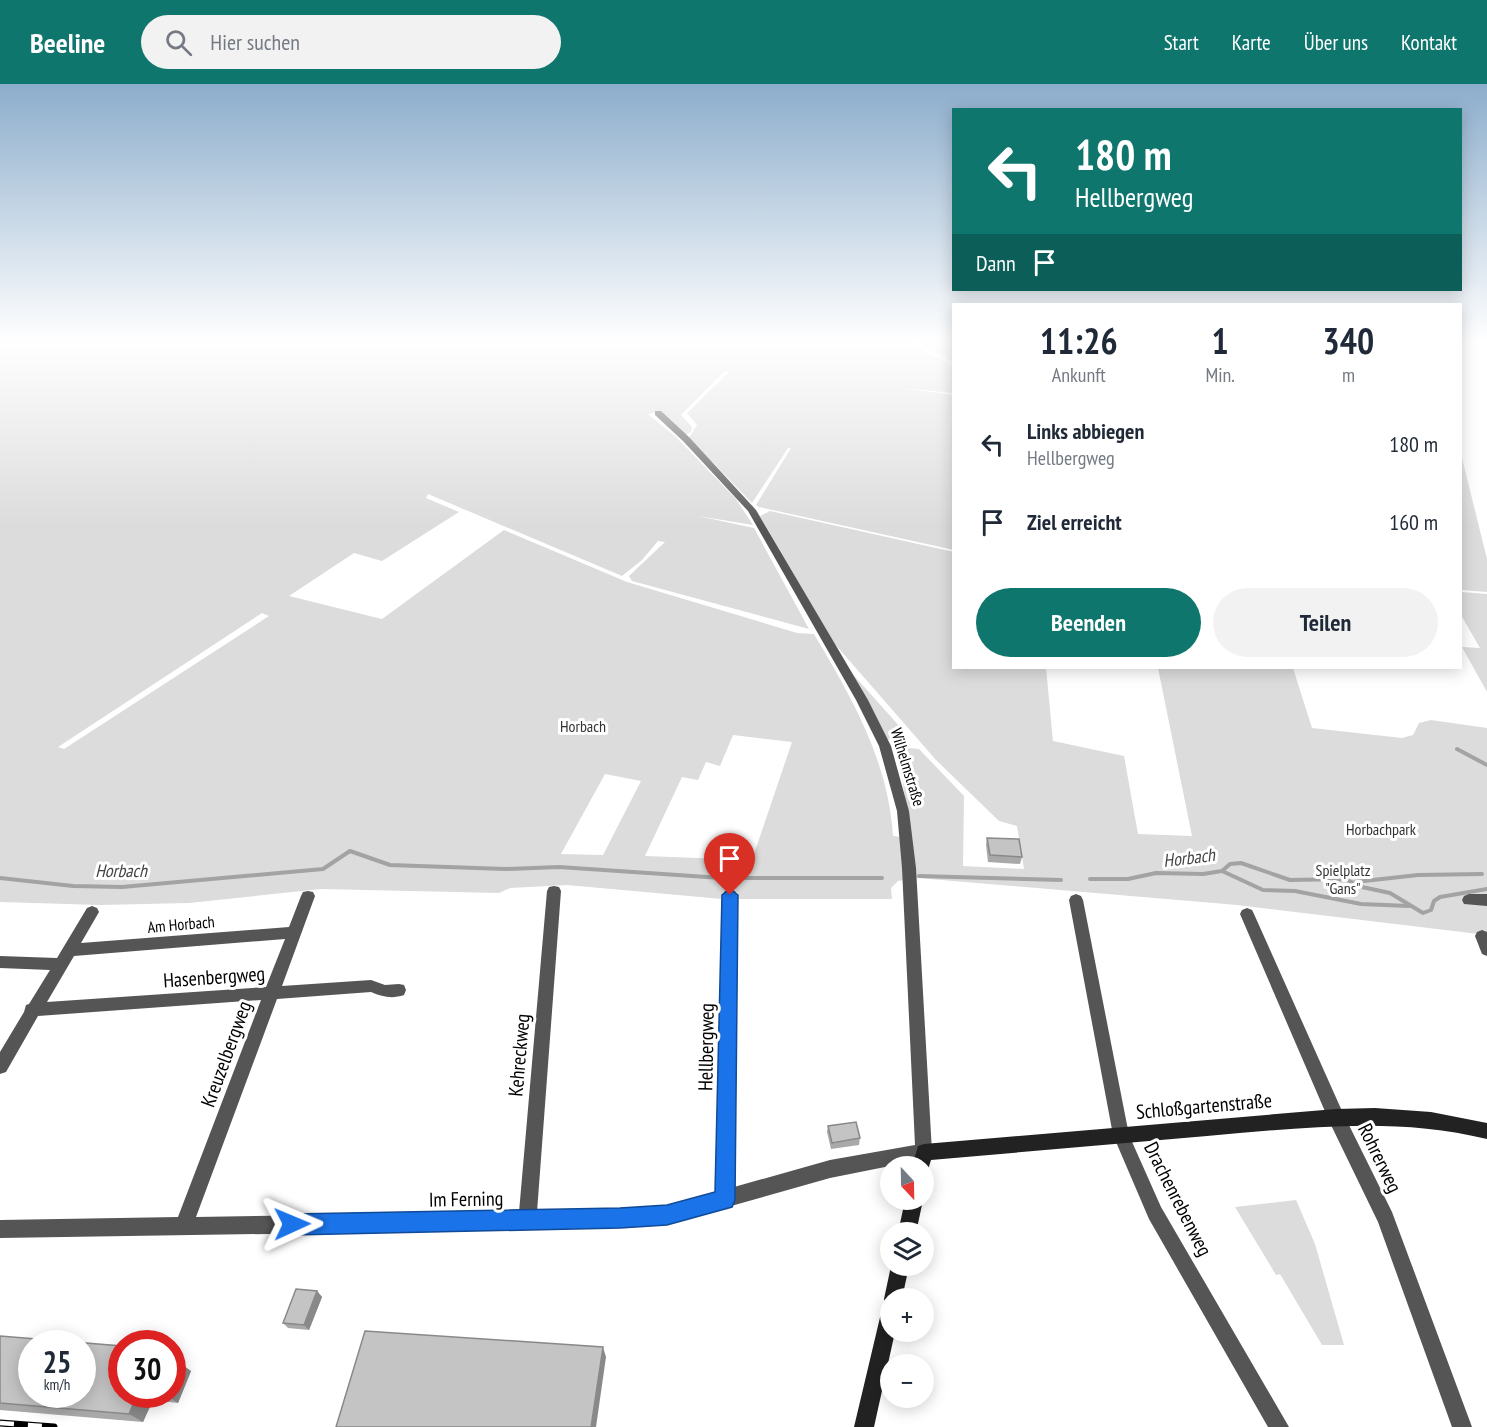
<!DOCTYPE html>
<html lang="de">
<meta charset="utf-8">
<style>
body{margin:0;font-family:"PT Sans Narrow",sans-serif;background:#f2f2f3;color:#1f2937;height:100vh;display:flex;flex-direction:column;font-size:22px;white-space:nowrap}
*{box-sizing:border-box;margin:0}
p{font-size:20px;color:#747a83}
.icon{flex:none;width:33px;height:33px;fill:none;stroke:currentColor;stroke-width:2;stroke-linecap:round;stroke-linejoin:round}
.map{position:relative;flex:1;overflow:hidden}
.sheet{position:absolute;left:952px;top:219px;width:510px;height:366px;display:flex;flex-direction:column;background:#fff;border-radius:0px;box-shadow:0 3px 15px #0003}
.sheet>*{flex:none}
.hud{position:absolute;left:952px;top:24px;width:510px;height:183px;border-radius:0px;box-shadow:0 3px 15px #0003;background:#0f766e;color:#fff;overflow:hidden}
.needle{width:39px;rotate:158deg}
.tools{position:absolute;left:880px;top:1072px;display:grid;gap:12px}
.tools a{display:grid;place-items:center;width:54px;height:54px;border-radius:50%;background:#fff;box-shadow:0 3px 15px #0003;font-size:30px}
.speed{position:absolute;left:18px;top:1246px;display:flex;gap:12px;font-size:30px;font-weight:700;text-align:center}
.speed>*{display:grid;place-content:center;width:78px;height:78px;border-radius:50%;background:#fff;box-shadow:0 3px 15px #0003;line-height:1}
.speed small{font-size:15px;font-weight:400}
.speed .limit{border:9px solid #d22;background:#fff;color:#111}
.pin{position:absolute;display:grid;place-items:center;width:51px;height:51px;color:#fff;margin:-62px -26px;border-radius:50% 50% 50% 0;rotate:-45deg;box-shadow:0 0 6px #0007}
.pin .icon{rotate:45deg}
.me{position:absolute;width:66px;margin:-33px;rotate:89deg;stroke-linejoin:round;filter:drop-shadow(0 0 4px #0008)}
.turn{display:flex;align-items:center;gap:21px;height:126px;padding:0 24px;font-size:27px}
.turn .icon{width:78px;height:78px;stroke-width:2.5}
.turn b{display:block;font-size:42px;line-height:51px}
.then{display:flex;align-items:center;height:57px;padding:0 24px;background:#0003;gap:12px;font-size:22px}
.eta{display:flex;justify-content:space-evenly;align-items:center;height:102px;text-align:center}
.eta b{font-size:36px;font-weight:700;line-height:42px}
.action{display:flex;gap:12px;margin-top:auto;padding:12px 24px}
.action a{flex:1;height:69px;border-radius:36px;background:#0f766e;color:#fff;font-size:24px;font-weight:700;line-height:69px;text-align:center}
.action a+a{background:#f2f2f3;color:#1f2937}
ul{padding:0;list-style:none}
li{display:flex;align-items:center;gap:18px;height:78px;padding:0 24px}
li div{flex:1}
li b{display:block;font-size:22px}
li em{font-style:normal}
header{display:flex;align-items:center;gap:36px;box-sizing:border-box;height:84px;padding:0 30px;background:#0f766e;color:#fff}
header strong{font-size:28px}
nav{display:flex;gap:33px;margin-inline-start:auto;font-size:21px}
.search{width:420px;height:54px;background:#f2f2f3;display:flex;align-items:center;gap:15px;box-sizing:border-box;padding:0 21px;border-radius:33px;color:#747a83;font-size:22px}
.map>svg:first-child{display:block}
.green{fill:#dcdcdc;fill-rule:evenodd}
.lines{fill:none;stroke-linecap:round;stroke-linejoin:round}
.stream{stroke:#a3a3a3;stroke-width:4}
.street{fill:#555;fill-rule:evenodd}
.secondary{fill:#222;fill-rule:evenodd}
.rail-casing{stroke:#000;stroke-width:7}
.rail{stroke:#fff;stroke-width:4.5;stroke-dasharray:14;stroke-linecap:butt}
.wall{fill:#a9a9a9}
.shaded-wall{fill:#898989}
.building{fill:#c4c4c4;stroke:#898989;stroke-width:1.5;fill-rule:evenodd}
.route{fill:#1a73e8;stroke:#114b97;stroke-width:1.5}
.labels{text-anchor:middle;stroke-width:6;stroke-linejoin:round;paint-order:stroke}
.park-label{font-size:16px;fill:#333;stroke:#fff}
.street-label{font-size:16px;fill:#000;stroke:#fff}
.water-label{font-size:18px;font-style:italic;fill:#444;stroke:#fff}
.near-street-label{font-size:20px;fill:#000;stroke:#fff}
</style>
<header>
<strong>Beeline</strong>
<div class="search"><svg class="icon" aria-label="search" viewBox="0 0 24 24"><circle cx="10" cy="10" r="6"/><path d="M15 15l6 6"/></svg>Hier suchen</div>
<nav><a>Start</a><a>Karte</a><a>Über uns</a><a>Kontakt</a></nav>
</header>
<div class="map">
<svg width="1487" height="1343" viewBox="0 0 1487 1343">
<rect width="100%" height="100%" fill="#fff"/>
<g class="green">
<path d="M0,255H905L926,266L923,270H931L954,283V309L900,304L954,311V466L759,423L756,421L791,364H788L752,419L689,354L697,341L687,329L729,288L725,287L681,331L692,343L691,348L685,351L657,328L648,330L676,353L736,415L753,441L698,432L754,444L809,545L632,497L629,492L665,458L658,457L642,476L622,492L428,410L426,414L459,428L382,477L354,469L289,512L382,535L504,446L627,498L797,549L814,550C852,614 888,676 893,752L902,753L913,779L899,668L909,664L919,665L964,712L963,782L1024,785L1017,742L999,737L936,676L834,559L760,432L770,427L954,468V584H1046L1053,657L1124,672L1138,750L1192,752L1158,584H1293L1312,644L1402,654L1413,651L1419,639L1431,636L1487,644V851L1237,821L918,794L898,797L891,804L892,815H722L567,801L510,804L499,809L321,805L189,819L100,821L0,818ZM262,529L269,532L64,665L58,663ZM733,651L792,658L752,776L645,772L682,693L698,696L706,678L720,682ZM605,690L641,697L603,771L561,770Z"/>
<path d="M911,255H954V278L949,276Z"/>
<path d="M1461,370L1487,475V508L1461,506Z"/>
<path d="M1461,508L1487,510V608L1462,563L1480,564L1461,531Z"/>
<path d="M849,586L901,644L902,649L898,654L887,656Z"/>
<path d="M1296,1116L1315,1160L1344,1261H1322L1280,1190L1276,1191L1235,1123Z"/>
</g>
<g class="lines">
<g class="stream">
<path d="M1457,665L1487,681"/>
<path d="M1222,787L1263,806L1295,807L1361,820L1409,822"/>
<path d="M919,792L1061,796"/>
<path d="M0,794L73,802L122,803L323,785L350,767L390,781L505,785L559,783L722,794H882"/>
<path d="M1090,795H1128L1156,789L1203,790L1222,787L1230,780L1241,779L1290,796L1345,795L1362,803L1390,809L1423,829L1431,826L1434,817L1440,813L1487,805"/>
<path d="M1355,798L1418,791L1482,790"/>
</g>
<g class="street">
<path d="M655,327H661L689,353L756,426L868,616L891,662L909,727L916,784L932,1068L930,1074L830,1094L667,1140L527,1146L0,1154V1136L178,1133L261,916L38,932L6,988L0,990V968L24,928L26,921L29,920L50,886L0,884V872L57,874L87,824L92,822L97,824L99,828L81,859L289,843L301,812L303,808L308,807L313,808L315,812L282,902L371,896L385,901L399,900L404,901L406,906L404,911C392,915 383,913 371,908L277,915L196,1133L519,1128L547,807L549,803L554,802L559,803L561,807L537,1128L667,1122L716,1108L723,811L725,807L730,806L735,807L737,811L734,1103L830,1076L915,1061L902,784L897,727L879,662L856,616L748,427L683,357L655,331ZM285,855L266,903L47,918L74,872Z"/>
<path d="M1076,810L1081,812L1083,816L1129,1051L1161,1123L1289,1343H1268L1149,1135L1113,1051L1069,816L1071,812Z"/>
<path d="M1469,810H1487V822L1464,820L1462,816L1464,812Z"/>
<path d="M1247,824L1252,826L1254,830L1342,1027L1392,1128L1472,1343H1452L1378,1138L1330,1039L1240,830L1242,826Z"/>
<path d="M1482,846L1487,848V872L1482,870L1475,852L1477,848Z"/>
</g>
<g class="secondary">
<path d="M1375,1024L1431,1028L1487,1039V1055C1394,1032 1301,1044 1207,1052C1115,1060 1023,1068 931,1076L927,1089L924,1090V1083H912L918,1062L924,1060L1336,1025Z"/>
<path d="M905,1116H923L916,1149H898Z"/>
<path d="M891,1182H909L902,1215H891V1248H895L874,1343H854L882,1225L885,1218L884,1215Z"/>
</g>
<g class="rail-casing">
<path id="rail" d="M0,1339L54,1343"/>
</g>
<use href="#rail" class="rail"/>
</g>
<g class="wall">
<path d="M987,754L1022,773L1020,780L988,778L986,761Z"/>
<path d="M828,1042L860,1054L859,1061L831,1065L827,1048Z"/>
<path d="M317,1207L322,1213L309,1246L288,1244L283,1239Z"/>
<path d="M0,1252L122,1311H172L178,1278L191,1287L178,1319L153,1316L143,1338L0,1326Z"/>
</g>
<g class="shaded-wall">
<path d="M317,1207L322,1213L309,1246L304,1241Z"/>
<path d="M603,1263L606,1273L596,1343H591Z"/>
<path d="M178,1278L191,1287L178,1319L166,1311H172V1291Z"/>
<path d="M137,1311H145L153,1316L143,1338L129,1330Z"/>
</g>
<g class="building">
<path d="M987,754L1019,755L1022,773L990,771Z"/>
<path d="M856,1038L860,1054L832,1059L828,1042Z"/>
<path d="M296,1205L317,1207L304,1241L283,1239Z"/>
<path d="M365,1247L603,1263L591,1343H336Z"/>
<path d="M0,1252L122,1262V1311H137L129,1330L0,1319ZM32,1260H82V1311H32Z"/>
<path d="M172,1278H178L172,1291Z"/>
</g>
<linearGradient id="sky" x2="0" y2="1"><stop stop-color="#8cadcc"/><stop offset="0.58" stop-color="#fff"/><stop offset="1" stop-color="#fff" stop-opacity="0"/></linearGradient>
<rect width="1487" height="443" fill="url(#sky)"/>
<path class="route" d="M730,805L738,811L735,1116L732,1123L667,1141L620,1144L292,1151L285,1148L282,1140L285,1133L292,1130L620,1124L667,1121L715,1108L722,811Z"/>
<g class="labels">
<g class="park-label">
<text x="583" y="648">Horbach</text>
<text x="1381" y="751">Horbachpark</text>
<text x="1343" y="792">Spielplatz<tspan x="1343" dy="18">"Gans"</tspan></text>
</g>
<g class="street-label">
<text transform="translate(908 683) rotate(73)" y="6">Wilhelmstraße</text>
<text transform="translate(181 840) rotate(-5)" y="6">Am Horbach</text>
</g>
<g class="water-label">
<text transform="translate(1189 774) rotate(-7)" y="6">Horbach</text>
<text x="121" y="793">Horbach</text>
</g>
<g class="near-street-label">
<text transform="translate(214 893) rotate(-4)" y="7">Hasenbergweg</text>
<text transform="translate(706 963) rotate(-89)" y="7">Hellbergweg</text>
<text transform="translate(226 970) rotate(-70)" y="7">Kreuzelbergweg</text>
<text transform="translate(519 971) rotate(-85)" y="7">Kehreckweg</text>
<text transform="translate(1204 1022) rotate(-5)" y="7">Schloßgartenstraße</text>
<text transform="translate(1380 1074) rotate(64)" y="7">Rohrerweg</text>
<text transform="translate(466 1115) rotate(-1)" y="7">Im Ferning</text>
<text transform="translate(1178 1115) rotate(63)" y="7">Drachenrebenweg</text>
</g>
</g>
</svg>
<div class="tools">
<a><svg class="needle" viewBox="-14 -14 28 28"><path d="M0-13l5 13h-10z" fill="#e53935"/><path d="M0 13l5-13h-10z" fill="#747a83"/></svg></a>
<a><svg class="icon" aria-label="layers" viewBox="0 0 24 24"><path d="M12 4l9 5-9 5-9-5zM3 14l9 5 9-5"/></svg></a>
<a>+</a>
<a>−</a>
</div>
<div class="speed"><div>25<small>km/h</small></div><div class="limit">30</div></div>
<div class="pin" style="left:730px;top:811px;background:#d93025"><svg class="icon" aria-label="arrive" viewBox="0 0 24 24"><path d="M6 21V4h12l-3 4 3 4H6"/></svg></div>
<svg class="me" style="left:292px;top:1140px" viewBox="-20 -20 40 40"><path d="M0-17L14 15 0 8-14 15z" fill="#1a73e8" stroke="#fff" stroke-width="4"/></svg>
<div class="hud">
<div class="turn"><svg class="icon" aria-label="left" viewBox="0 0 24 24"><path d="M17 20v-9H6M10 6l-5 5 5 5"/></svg><div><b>180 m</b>Hellbergweg</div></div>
<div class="then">Dann<svg class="icon" aria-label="arrive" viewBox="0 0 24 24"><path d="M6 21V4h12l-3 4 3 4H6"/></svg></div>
</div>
<section class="sheet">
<div class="eta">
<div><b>11:26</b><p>Ankunft</p></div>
<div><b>1</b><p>Min.</p></div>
<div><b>340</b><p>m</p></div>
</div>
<ul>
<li><svg class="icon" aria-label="left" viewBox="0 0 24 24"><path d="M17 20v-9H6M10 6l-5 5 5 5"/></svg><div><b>Links abbiegen</b><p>Hellbergweg</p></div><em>180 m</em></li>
<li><svg class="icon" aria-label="arrive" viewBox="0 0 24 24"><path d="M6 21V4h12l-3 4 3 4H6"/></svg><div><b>Ziel erreicht</b></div><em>160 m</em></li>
</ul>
<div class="action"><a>Beenden</a><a>Teilen</a></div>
</section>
</div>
